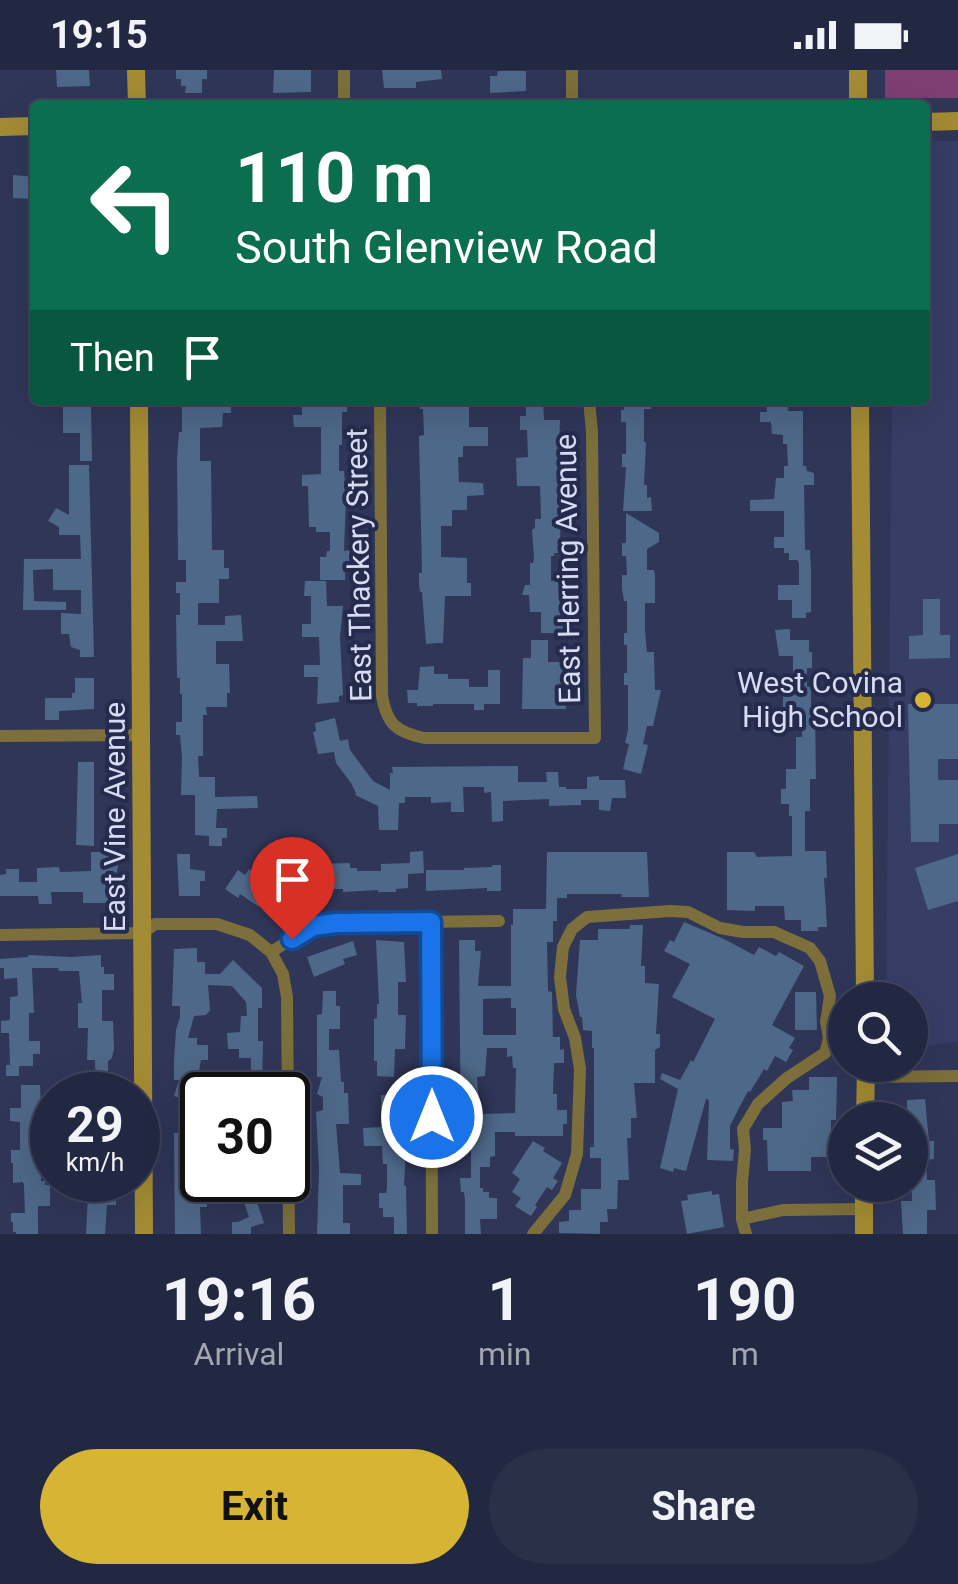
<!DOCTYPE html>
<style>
body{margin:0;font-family:Roboto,sans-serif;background:#2b3049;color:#f1f3f6;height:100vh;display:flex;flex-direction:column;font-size:38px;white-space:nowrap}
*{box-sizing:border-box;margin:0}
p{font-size:32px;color:#a3a6b2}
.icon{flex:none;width:55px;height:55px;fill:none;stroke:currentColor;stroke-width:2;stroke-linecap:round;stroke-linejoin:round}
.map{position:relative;height:1164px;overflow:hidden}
.panel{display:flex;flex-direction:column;background:#232842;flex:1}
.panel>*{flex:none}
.hud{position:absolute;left:30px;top:30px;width:900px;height:305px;border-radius:10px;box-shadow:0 10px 40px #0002,0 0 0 2px #40445b;background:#0b6e4f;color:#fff;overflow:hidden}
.buttons{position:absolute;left:828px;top:912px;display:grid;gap:20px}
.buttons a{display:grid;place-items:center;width:100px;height:100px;border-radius:50%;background:#232842;box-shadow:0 10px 40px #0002,0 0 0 2px #40445b;font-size:50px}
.speed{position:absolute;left:30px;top:1002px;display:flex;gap:20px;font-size:50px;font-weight:700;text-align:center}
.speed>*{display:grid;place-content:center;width:130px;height:130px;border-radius:50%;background:#232842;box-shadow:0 10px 40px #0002,0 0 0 2px #40445b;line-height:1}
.speed small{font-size:25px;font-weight:400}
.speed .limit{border:5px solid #111;border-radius:15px;background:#fff;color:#111}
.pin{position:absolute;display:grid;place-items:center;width:85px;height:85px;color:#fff;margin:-102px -42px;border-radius:50% 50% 50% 0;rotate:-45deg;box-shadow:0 0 10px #0007}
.pin .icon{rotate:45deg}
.me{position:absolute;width:110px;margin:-55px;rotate:0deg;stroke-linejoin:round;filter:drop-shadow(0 0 8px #0008)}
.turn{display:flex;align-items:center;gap:35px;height:210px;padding:0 40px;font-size:45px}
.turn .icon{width:130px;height:130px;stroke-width:2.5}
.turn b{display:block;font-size:70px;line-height:85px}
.then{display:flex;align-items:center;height:95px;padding:0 40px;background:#0003;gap:20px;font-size:38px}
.eta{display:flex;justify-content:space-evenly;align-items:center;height:170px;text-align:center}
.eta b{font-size:60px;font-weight:700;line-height:70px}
.button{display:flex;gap:20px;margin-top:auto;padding:20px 40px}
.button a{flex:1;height:115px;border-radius:60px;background:#d6b534;color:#111;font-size:40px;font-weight:700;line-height:115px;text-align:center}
.button a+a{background:#2b3049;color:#f1f3f6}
.status{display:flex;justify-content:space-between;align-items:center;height:70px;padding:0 50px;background:#232842;direction:ltr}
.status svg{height:28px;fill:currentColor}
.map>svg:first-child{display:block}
.built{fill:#363e66}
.green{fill:#7e3f73}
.building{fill:#4e6889;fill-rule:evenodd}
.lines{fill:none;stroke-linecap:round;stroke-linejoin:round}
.street{stroke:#7d6f3b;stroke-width:12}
.secondary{stroke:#a48c34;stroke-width:18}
.route-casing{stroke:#114b97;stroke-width:25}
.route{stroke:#1a73e8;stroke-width:18}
.poi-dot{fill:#d6b534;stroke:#252b4c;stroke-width:4}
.labels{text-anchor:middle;stroke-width:8;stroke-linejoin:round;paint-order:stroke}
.street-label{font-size:30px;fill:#d6dcf2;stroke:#252b4c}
.poi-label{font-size:30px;fill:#d6dcf2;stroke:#252b4c;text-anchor:end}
</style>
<div class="status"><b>19:15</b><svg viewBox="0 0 49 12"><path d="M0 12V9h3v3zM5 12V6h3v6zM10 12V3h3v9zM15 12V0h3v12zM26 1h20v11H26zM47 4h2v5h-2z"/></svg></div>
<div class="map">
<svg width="958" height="1164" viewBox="0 0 958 1164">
<rect width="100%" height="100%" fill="#2f3658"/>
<path class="built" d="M925,71H958V972L910,978V930H886L892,330H925Z"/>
<rect class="green" x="885" y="0" width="73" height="28"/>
<g class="building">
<path d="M56,0H89L90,16L57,17Z"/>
<path d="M176,0H207V9H202V23H185L186,16H181V9H176Z"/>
<path d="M274,0H311V22L273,23Z"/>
<path d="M382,0H441L442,9L416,12V18H384Z"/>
<path d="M498,1H526V21L490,23V6H497Z"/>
<path d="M13,105L35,107V129L13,128Z"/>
<path d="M182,330H231V343H223L222,357L200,358V391H211L212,480H224V498H229V509H219V533H198V555H225V546L241,545L243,571H216V594H229L230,623H227V637H206L207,645H203V686H198L199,707H215V727L257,726L258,738L217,739L216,758H227V768H222V776H209V766L195,765V725H181L182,687L180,665H176V652H182V624H180V608H177L176,545H180V523H176V512H186V490H178L177,388L179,362H182Z"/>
<path d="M302,330H347V342H342V375H339V401H344L346,429L344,481L350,480V491H345V510H320V487H326L327,481H330V462H316V457H309L308,416H302V405L321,404V357H294L293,345H302Z"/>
<path d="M419,330H446V336H469V357H488V376H463V387H458L459,412L483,413L484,425L467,426V440H452V456H441V487L467,488V513H471V526H445L443,573H437L426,574L422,522H420L419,514V503H422L419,366L424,365L423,339H420Z"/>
<path d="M526,330H543L544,350H560L559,390H563V402H560L561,430H565V442H561L560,471L564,470V483H554V486H551V511H566V524H561V551H564V563H541V542H530L529,525H522L525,515H530V493H533L534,488L532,460L535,458V449H541L540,416H517L516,388L528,387L527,360H520V346H526Z"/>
<path d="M624,330H651V339H644V372H646L644,415H647V428L651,427L652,441H623L626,397H622V384H626V352H621V340H624Z"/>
<path d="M766,330H787L788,341H803V396H806L807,401L814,403V415H804L805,480H810L811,501V542L806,543V548H792V530H778V515H799V493L797,490H789V483H784V478H774V467H784V441H750V430L774,429L776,408H784V396H788L787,374H783V365L772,364L771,352H760V342H767Z"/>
<path d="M63,335H91L92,391H80V363H63Z"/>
<path d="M69,395H89L94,587H80V580L71,577L69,564H61V543L81,544V520H53V499L33,500L34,531L66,532V540H23L24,489H81L80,465H59V457L48,451L56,438L69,445Z"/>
<path d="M626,443L659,463V472L647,479V500H654L655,505V533H645V561L647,582H654L655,620H661L653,656H647L643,674L648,675L641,704L623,699L629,674L625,673L628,660V615H624V603H627V575H624V563H627V531H624L622,518V505H627L626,486H622V473H626Z"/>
<path d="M305,511H326L327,536H343L340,567L343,625L339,626V632L317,634L318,607H304V595H320L319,567H302V554H311V526H304Z"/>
<path d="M923,529H940V565H950V588L909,589V566L923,565Z"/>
<path d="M790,559V570H809V582H812V598H807V617H811V638L815,639L816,709H810V741H805V781H826L827,808H824L827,857H818V861H801V850H785L784,836H755V841L727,840V782H754L757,787L792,786V746H789V734H781V719H786V699H796V667H802V641H783V614H793V586H779L775,560Z"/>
<path d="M531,570H548V592H565L563,628H566V639H522L523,588H531Z"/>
<path d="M434,596V604H448V609H469V617H488V600H500V634H484V640H474V634H433V636H417V633H408L407,620H418L420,597Z"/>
<path d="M75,608H94V639L59,641V650H45V628H72V623H75Z"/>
<path d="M908,634H958V689H938V710H958V754H939V772H911Z"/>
<path d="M335,648L340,671L348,669L350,680L373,711L390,720V703H393L392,697L518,696V712H547L546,702H558L559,717H566V719H587V707L599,706V710H625L626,728H612L610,741L599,740V730H581V735L549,736V729L503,731V751L492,752L491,722L484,723V717H463L464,742H451V732L431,733V727H405V733H399L398,760H379L378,736L355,725L356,723L351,713L336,693L334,682L318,684L313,662L316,661L315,653Z"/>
<path d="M78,692H94V776L76,775Z"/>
<path d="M298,779H315V794L350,793V798H357V801H381V794L410,793V782L423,781L424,803L408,804V818L396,819V822H378V820L343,822V819H312L313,822L303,826L298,813H282V821L287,825L268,824L259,837L240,824L238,828L225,819L238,800L245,805L249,799L271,814L272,798H288V792H293V782Z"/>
<path d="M91,782H120L117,802L113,804L112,833H83V822H51L52,834H39L38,826H0V805L6,804V799H19V812H37V798L59,797L60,802L91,801Z"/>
<path d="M547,782H647L649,827H621L622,824H567V828H557V851H553V872H547L548,921L552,922L553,967H560V980L564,979V993H554L553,1024H557V1040H567V1054H563V1066H515V1062H495V1086L490,1087V1097H480V1118H483V1122H489V1128H497V1149H480L481,1164H465V1130L464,1122H461L460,1108H471V1079H461L459,870H475V881H481L478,916H511V855H513V839H546ZM511,928V938H516V965H483V929ZM487,978H507V987L512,986L513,998H516L515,1043L480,1044L477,1007L485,1006Z"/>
<path d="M177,784H190V799L205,801V811H200V826H179Z"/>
<path d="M958,784V831L928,840L915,798Z"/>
<path d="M492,795H501V821H487V818L426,821V800H464V798L492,797Z"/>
<path d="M684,852L724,869L754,885L759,877L776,886L779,882L804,896L772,955L795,968L789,978L793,980L786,992L775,986L767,1001L764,999L750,1022L748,1021L738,1040L730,1056V1079L734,1080L733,1091L707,1090L709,1030L706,1029L686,1101L674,1098L673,1102L660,1098L678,1019L660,1009L662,1003L680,1010L691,990L693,992L715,949L672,927L690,894L664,881L670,870L674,872Z"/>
<path d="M630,855H643L641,896H645V913L659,914L656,964H660V977L655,980V1013H634L637,1048H631V1068H627L629,1110H618L617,1139H607L608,1152H600V1164L559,1163V1152L569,1151V1140H581V1119H601V1088H590V1077H594V978H592V961L583,960L582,947H580L576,925L580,870H598V859H630Z"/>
<path d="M376,870L404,872L406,912H398V945H406L405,979H395L394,1007L377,1006V991H374V949L377,948V934H379Z"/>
<path d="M353,871L357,885L343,889L345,894L314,907L307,887Z"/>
<path d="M197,878V892H205V904H220L233,890L262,918V938H258V971H263L262,1025H231V1012H251V988H239V979H228L227,963L240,962L241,946H247L246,932L232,916L208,915L210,940L206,945L194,946L188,968H197V975H208V990H201L199,1001L194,1000V1025H202L201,1057L202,1103H187V1125H207V1137H200L201,1164H175L174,1063H178V1046H187V1030L174,1026L179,1010H174V991L176,960L180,947V936H172L174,879Z"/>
<path d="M28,885L71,887L101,885V897H104V904H114V920H102V951H113L114,979L112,988L108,991V1014H113V1025H96L95,990H87L88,958H78V933H82L79,901H59L58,898H32L34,943H29V971H40V984H33V996H19V1006H6V995H10L9,963H1V951L10,950V927L18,926L17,908L4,909V898H0V889L28,887Z"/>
<path d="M323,921H336V936H340V959H329V980H339L341,1012H344V1023H348L349,1054H336L340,1103L361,1104V1115H343V1153H350V1164H317L319,1100L316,1042L323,1040V1027L317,1024L322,1007H317V945L322,944Z"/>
<path d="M795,922H816L817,960H795Z"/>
<path d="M809,1007H837L836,1050H831V1076H827V1087H811V1101H768L767,1070H763V1058H782V1032L793,1031L792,1020H809Z"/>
<path d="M393,1014H406V1036H403V1059L407,1061L404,1115L406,1116L407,1164H394V1147H383V1138H379V1123H386L387,1118V1094H383L382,1076H364L363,1058L381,1057V1025H393Z"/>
<path d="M21,1015H40L41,1036H45V1048H41V1076H45V1087H41V1111H45V1115H50V1136H38V1164H16V1162H13V1152H11V1143H25L24,1116L23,1112L13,1113V1093H11V1080H20V1052L10,1051V1038H21Z"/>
<path d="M925,1029L929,1071H934V1089L926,1090L927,1110H935L936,1140H927V1164H903L901,1131H912L910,1050H907V1030Z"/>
<path d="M533,1071L545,1078L543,1081L562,1093L553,1108L558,1111L552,1120L547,1117L535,1135L537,1137L531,1146L515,1136L521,1128L512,1122L520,1109L512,1103Z"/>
<path d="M81,1110H112V1123H116V1135H107L105,1164H86L88,1125L78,1124V1112Z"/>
<path d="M236,1110H259V1116H264V1132H257L264,1153L251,1157V1164H232V1152H238L249,1147L244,1132H240V1122H236Z"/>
<path d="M712,1121V1125L719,1124L724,1157L687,1164L681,1131L688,1130L687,1125Z"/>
</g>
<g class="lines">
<g class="street">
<path d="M344,0V35"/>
<path d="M572,0V35"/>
<path d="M380,330L382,626C387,654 396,662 424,668H595L592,362L589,330"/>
<path d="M0,666L143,665"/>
<path d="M431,851L432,1164"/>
<path d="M0,865L143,863L155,854H217L250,865L271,882L313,856L336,853L499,851"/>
<path d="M271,882L283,904L287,927L289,1164"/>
<path d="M866,1007L958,1006"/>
<path d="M742,1149L783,1140L864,1139"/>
<path d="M533,1164L565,1125L577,1084L580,999L575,968L564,939L560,907L563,877L572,859L587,847L670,841L688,842L720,858L743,862H774L810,878L820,891L830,926L826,952L829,968L825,983L787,1008L758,1034L743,1059L745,1080L742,1112V1149L746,1164"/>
</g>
<g class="secondary">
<path d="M136,0L137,35"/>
<path d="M858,0V35"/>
<path d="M925,52L958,51"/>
<path d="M0,57L35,56"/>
<path d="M139,330L144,1164"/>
<path d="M860,330L865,930"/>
<path d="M865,1050L866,995"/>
<path d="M864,1164V1115"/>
</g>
</g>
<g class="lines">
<g class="route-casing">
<path id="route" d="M292,869L313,856L336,853L431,852L432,1047"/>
</g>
<use href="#route" class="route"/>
</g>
<circle class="poi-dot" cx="923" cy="630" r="10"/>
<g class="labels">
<g class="street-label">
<text transform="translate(359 495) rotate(-91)" y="10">East Thackery Street</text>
<text transform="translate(568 499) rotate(-91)" y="10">East Herring Avenue</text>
<text transform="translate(115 747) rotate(-90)" y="10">East Vine Avenue</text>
</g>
<g class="poi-label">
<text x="903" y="623">West Covina<tspan x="903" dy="34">High School</tspan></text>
</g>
</g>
</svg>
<div class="buttons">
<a><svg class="icon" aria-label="search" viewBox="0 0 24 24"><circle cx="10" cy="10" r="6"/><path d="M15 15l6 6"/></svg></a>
<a><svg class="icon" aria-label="layers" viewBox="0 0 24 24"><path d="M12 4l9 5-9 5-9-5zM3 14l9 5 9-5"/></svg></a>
</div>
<div class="speed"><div>29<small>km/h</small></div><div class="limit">30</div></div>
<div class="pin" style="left:292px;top:869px;background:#d93025"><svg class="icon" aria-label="arrive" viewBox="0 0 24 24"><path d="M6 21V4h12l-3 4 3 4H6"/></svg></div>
<svg class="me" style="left:432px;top:1047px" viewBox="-20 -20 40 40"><circle r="17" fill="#1a73e8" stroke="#fff" stroke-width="3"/><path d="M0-11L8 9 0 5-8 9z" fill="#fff"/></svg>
<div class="hud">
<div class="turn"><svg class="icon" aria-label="left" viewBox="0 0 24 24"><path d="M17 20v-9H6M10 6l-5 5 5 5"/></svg><div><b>110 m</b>South Glenview Road</div></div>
<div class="then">Then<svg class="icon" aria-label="arrive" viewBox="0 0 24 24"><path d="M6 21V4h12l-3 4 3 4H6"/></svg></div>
</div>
</div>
<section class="panel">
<div class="eta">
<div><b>19:16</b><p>Arrival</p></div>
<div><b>1</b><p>min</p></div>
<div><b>190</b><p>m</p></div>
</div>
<div class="button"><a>Exit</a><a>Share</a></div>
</section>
